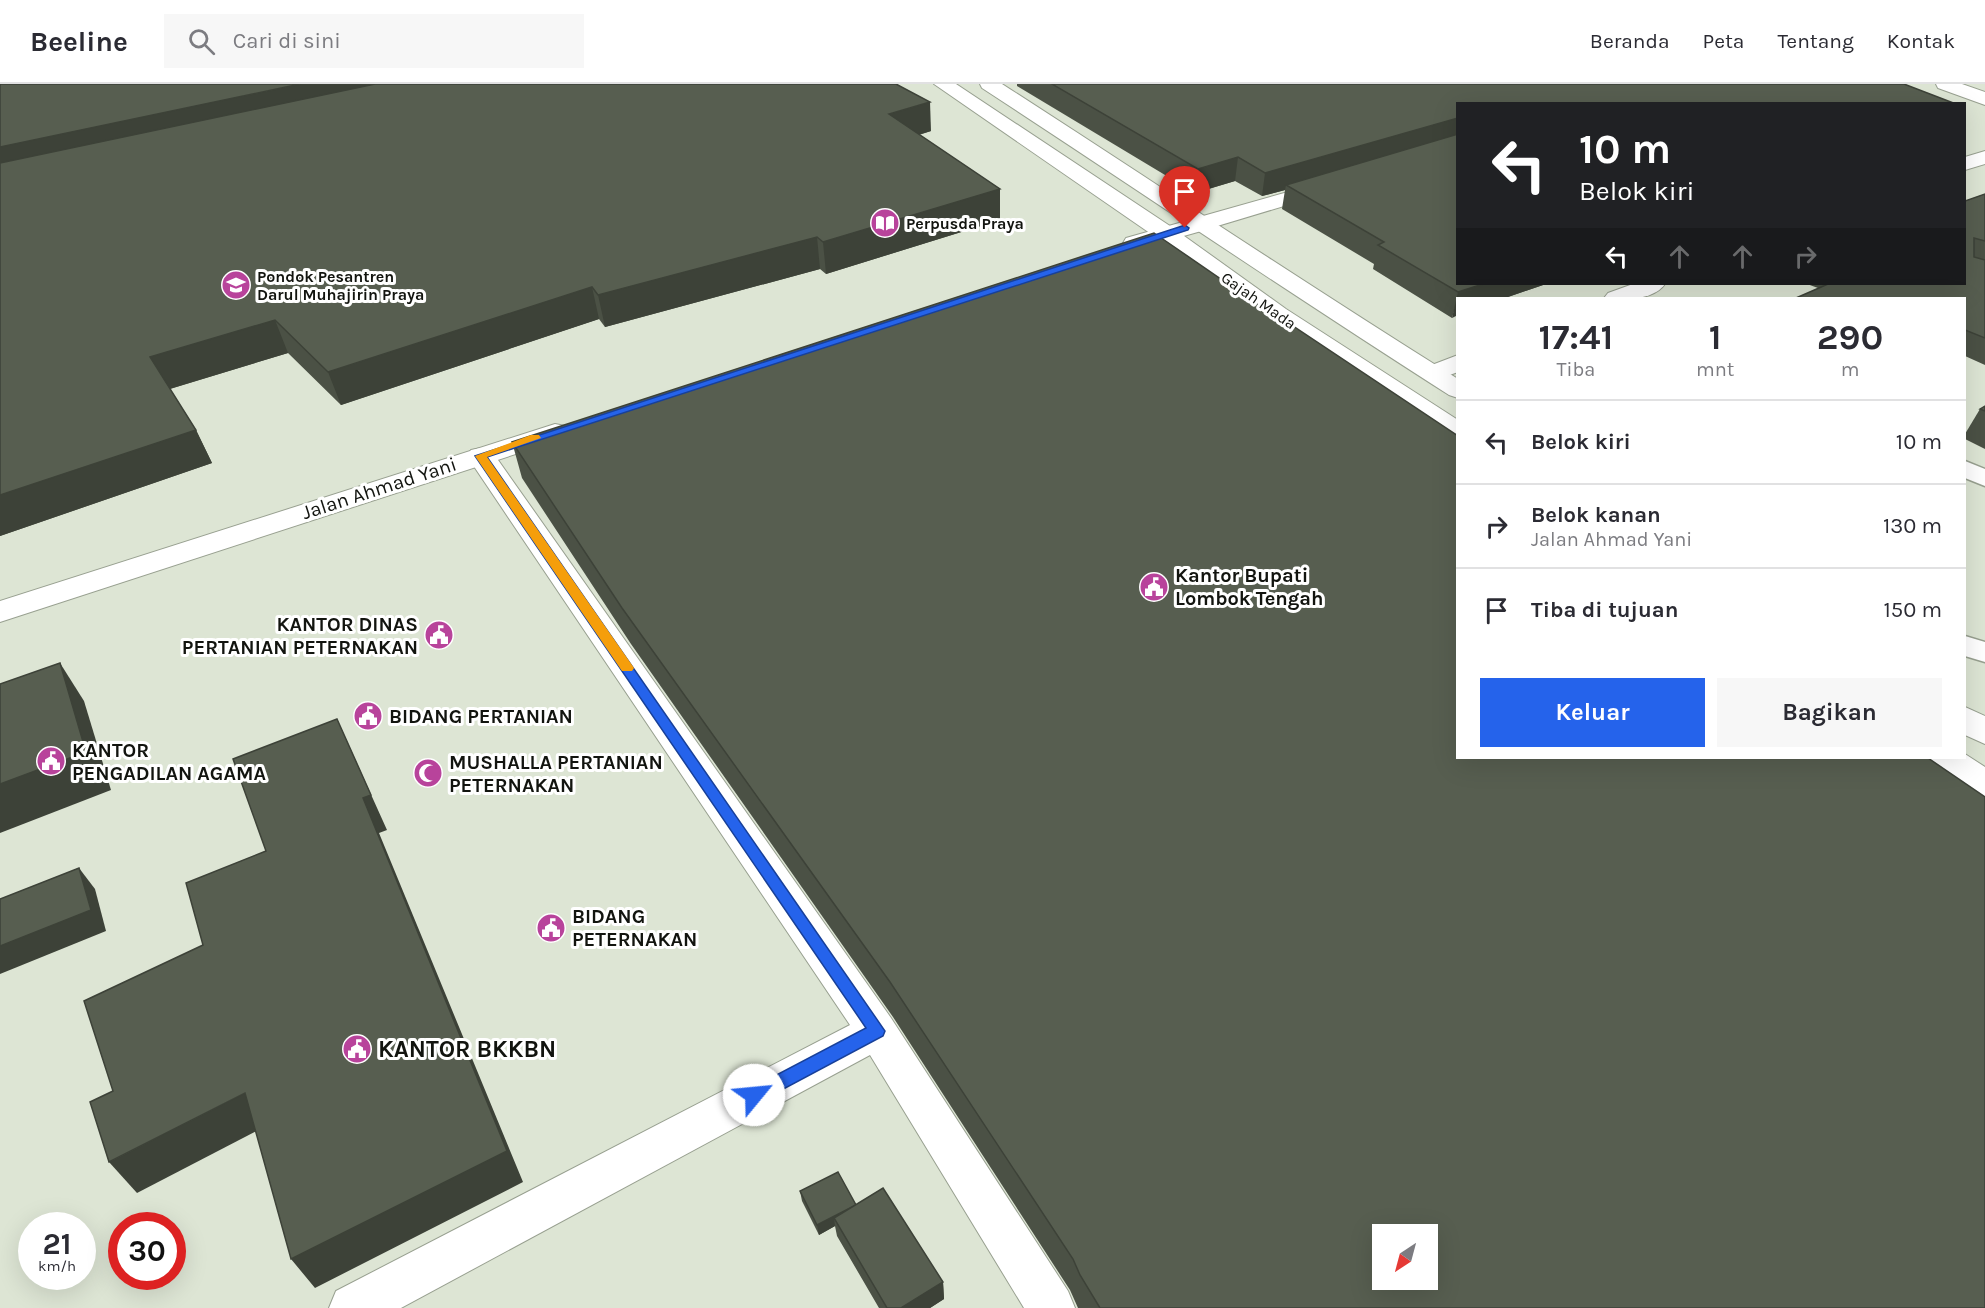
<!DOCTYPE html>
<html lang="id">
<style>
body{margin:0;font-family:Karla,sans-serif;background:#f7f7f7;color:#2b2b33;height:100vh;display:flex;flex-direction:column;font-size:22px;white-space:nowrap}
*{box-sizing:border-box;margin:0}
p{font-size:20px;color:#7c7c81}
.icon{flex:none;width:33px;height:33px;fill:none;stroke:currentColor;stroke-width:2;stroke-linecap:round;stroke-linejoin:round}
.map{position:relative;flex:1;overflow:hidden}
.panel{position:absolute;left:1456px;top:213px;width:510px;height:462px;display:flex;flex-direction:column;background:#fff;border-radius:0px;box-shadow:0 6px 24px #0002}
.panel>*{flex:none}
.guide{position:absolute;left:1456px;top:18px;width:510px;height:183px;border-radius:0px;box-shadow:0 6px 24px #0002;background:#202124;color:#fff;overflow:hidden}
.needle{width:39px;rotate:216deg}
.tools{position:absolute;left:1372px;top:1140px;display:grid;gap:12px}
.tools a{display:grid;place-items:center;width:66px;height:66px;border-radius:0px;background:#fff;box-shadow:0 6px 24px #0002;font-size:30px}
.speed{position:absolute;left:18px;top:1128px;display:flex;gap:12px;font-size:30px;font-weight:700;text-align:center}
.speed>*{display:grid;place-content:center;width:78px;height:78px;border-radius:50%;background:#fff;box-shadow:0 6px 24px #0002;line-height:1}
.speed small{font-size:15px;font-weight:400}
.speed .limit{border:9px solid #d22;background:#fff;color:#111}
.pin{position:absolute;display:grid;place-items:center;width:51px;height:51px;color:#fff;margin:-62px -26px;border-radius:50% 50% 50% 0;rotate:-45deg;box-shadow:0 0 6px #0007}
.pin .icon{rotate:45deg}
.me{position:absolute;width:66px;margin:-33px;rotate:62deg;stroke-linejoin:round;filter:drop-shadow(0 0 4px #0008)}
.turn{display:flex;align-items:center;gap:21px;height:126px;padding:0 24px;font-size:27px}
.turn .icon{width:78px;height:78px;stroke-width:2.5}
.turn b{display:block;font-size:42px;line-height:51px}
.lanes{display:flex;align-items:center;height:57px;padding:0 24px;background:#0003;justify-content:center;gap:30px;direction:ltr}
.lanes .off{opacity:.35}
.eta{display:flex;justify-content:space-evenly;align-items:center;height:102px;text-align:center}
.eta b{font-size:36px;font-weight:700;line-height:42px}
.primary-button{display:flex;gap:12px;margin-top:auto;padding:12px 24px}
.primary-button a{flex:1;height:69px;border-radius:0px;background:#2563eb;color:#fff;font-size:24px;font-weight:700;line-height:69px;text-align:center}
.primary-button a+a{background:#f7f7f7;color:#2b2b33}
ul{padding:0;list-style:none}
li{display:flex;align-items:center;gap:18px;height:84px;padding:0 24px;border-top:2px solid #e1e1e2}
li div{flex:1}
li b{display:block;font-size:22px}
li em{font-style:normal}
header{display:flex;align-items:center;gap:36px;box-sizing:border-box;height:84px;padding:0 30px;background:#fff;border-bottom:2px solid #e1e1e2}
header strong{font-size:28px}
nav{display:flex;gap:33px;margin-inline-start:auto;font-size:21px}
.search{width:420px;height:54px;background:#f7f7f7;display:flex;align-items:center;gap:15px;box-sizing:border-box;padding:0 21px;border-radius:0px;color:#7c7c81;font-size:22px}
.map>svg:first-child{display:block}
.lines{fill:none;stroke-linecap:round;stroke-linejoin:round}
.lane-casing{stroke:#98a090;stroke-width:3}
.street-casing{stroke:#98a090;stroke-width:2}
.secondary-casing{stroke:#98a090;stroke-width:2}
.primary-casing{stroke:#98a090;stroke-width:2}
.lane{fill:#fff;fill-rule:evenodd}
.street{fill:#fff;fill-rule:evenodd}
.secondary{fill:#fff;fill-rule:evenodd}
.primary{fill:#fff;fill-rule:evenodd}
.wall{fill:#4b5145}
.shaded-wall{fill:#3d4238}
.building{fill:#575e50;stroke:#3d4238;stroke-width:1.5;fill-rule:evenodd}
.route{fill:#2563eb;stroke:#184099;stroke-width:1.5}
.slow{fill:#f59e0b}
.labels{text-anchor:middle;stroke-width:6;stroke-linejoin:round;paint-order:stroke}
.far-poi-label{font-size:16px;font-weight:bold;fill:#12140f;stroke:#fff;text-anchor:start}
.far-street-label{font-size:16px;fill:#12140f;stroke:#fff}
.street-label{font-size:20px;fill:#12140f;stroke:#fff}
.poi-label{font-size:20px;font-weight:bold;fill:#12140f;stroke:#fff;text-anchor:start}
.near-poi-label{font-size:24px;font-weight:bold;fill:#12140f;stroke:#fff;text-anchor:start}
</style>
<header>
<strong>Beeline</strong>
<div class="search"><svg class="icon" aria-label="search" viewBox="0 0 24 24"><circle cx="10" cy="10" r="6"/><path d="M15 15l6 6"/></svg>Cari di sini</div>
<nav><a>Beranda</a><a>Peta</a><a>Tentang</a><a>Kontak</a></nav>
</header>
<div class="map">
<svg width="1985" height="1224" viewBox="0 0 1985 1224">
<rect width="100%" height="100%" fill="#dde5d4"/>
<g class="lines">
<g class="lane-casing">
<g id="lane">
<path d="M1965,377L1985,385V402L1965,394Z"/>
<path d="M1965,552L1985,558V578L1965,572Z"/>
</g>
</g>
<g class="street-casing">
<g id="street">
<path d="M1985,67V80L1965,86V73Z"/>
<path d="M1327,97L1334,99L1338,103L1334,107L1204,146L1196,144L1193,139L1196,134Z"/>
<path d="M1633,200H1665C1653,217 1622,216 1604,214L1608,209Z"/>
<path d="M1458,271V288L1433,297L1424,294L1420,289L1424,284Z"/>
<path d="M481,364L491,366L891,934L1068,1207L1075,1224H1024L870,971L401,1224H329L336,1207L850,941L467,372L471,366Z"/>
</g>
</g>
<g class="secondary-casing">
<g id="secondary">
<path d="M1936,0H1962L1985,8V21L1938,4Z"/>
<path d="M1204,132L1212,134L1215,139L1212,144L1134,166L1126,164L1123,159L1126,154Z"/>
<path d="M555,340L565,342L568,348L565,354L0,538V517Z"/>
</g>
</g>
<g class="primary-casing">
<g id="primary">
<path d="M934,0H956L1173,144L1286,225L1458,336V356L1448,354L1268,235L1157,154Z"/>
<path d="M980,0H1002C1154,98 1304,199 1458,295V314L1449,311C1292,211 1138,106 982,4Z"/>
<path d="M1965,623L1985,632V660L1965,651Z"/>
<path d="M1965,670L1985,683V714C1965,708 1938,692 1928,674H1965Z"/>
</g>
</g>
<use href="#lane" class="lane"/>
<use href="#street" class="street"/>
<use href="#secondary" class="secondary"/>
<use href="#primary" class="primary"/>
</g>
<g class="wall">
<path d="M0,0L931,47L919,51L1000,105V136L826,190L820,185L605,243L599,235L341,321L288,269L170,305L196,346L212,379L0,452Z"/>
<path d="M1017,0H1904L1458,20V200H1546L1505,214H1458L1452,234L1373,185L1374,180L1282,125L1285,106L1262,112L1235,97L1195,109L1017,2Z"/>
<path d="M1985,110V281L1965,272V214L1818,204L1807,200H1965V117Z"/>
<path d="M1985,322V365L1965,355V350L1980,325Z"/>
<path d="M512,358L1985,1224H1078L1070,1206L893,933L631,560L522,394Z"/>
<path d="M800,1107L856,1120L943,1198L944,1215L930,1224H879L837,1152L835,1142L819,1151L802,1117Z"/>
</g>
<g class="shaded-wall">
<path d="M300,0H442L0,96V63Z"/>
<path d="M930,18L931,47L890,59L889,30Z"/>
<path d="M1458,34V56L1286,101L1285,106L1262,112L1265,89Z"/>
<path d="M1238,73L1235,97L1195,109L1198,85Z"/>
<path d="M1000,105V136L826,190L823,158Z"/>
<path d="M817,153L820,185L605,243L598,211Z"/>
<path d="M1483,200H1546L1505,214H1458V231L1452,234L1458,208Z"/>
<path d="M592,203L599,235L341,321L328,288Z"/>
<path d="M275,236L288,269L166,306L150,273Z"/>
<path d="M196,346L212,379L0,452V411Z"/>
<path d="M60,579L84,617L111,706L0,749V700Z"/>
<path d="M337,635L387,746L379,749L523,1098L315,1204L291,1175L363,714Z"/>
<path d="M79,784L95,805L106,847L0,890V862Z"/>
<path d="M245,1009L268,1041L137,1109L109,1078Z"/>
<path d="M856,1121L834,1134L835,1142L819,1151L817,1141Z"/>
<path d="M943,1198L944,1215L930,1224H901Z"/>
</g>
<g class="building">
<path d="M0,0H300L0,63Z"/>
<path d="M375,0H896L930,18L889,30L1000,105L823,158L817,153L598,211L592,203L328,288L275,236L150,273L196,346L0,411V79Z"/>
<path d="M1052,0H1904L1956,20H1458V34L1265,89L1238,73L1198,85Z"/>
<path d="M1458,50V200H1483L1458,208L1378,161L1384,158L1286,101Z"/>
<path d="M1985,110V157L1974,154V173L1985,176V254L1965,246V214H1796L1828,200H1965V117Z"/>
<path d="M1154,149L1263,224L1269,226L1458,352V674H1928L1985,713V1224H1100L1080,1191L1073,1175L890,898L622,524L512,358ZM1383,1150H1428V1196H1383Z"/>
<path d="M1985,322V327L1980,325Z"/>
<path d="M60,579L86,668L0,700V600Z"/>
<path d="M337,635L371,711L363,714L507,1067L291,1175L245,1009L109,1078L90,1018L113,1007L84,917L203,861L186,799L266,767L233,675Z"/>
<path d="M79,784L91,826L0,862V815Z"/>
<path d="M838,1088L856,1121L817,1141L800,1107Z"/>
<path d="M883,1104L943,1198L901,1224H887L834,1134Z"/>
</g>
<path class="route" d="M1185,141L1189,144L1188,146L487,373L885,947L883,952L761,1017L754,1019L748,1017L746,1011L748,1006L866,944L475,372Z"/>
<path class="slow" d="M531,351H539L541,354L487,373L632,581L634,584L632,587H622L475,372Z"/>
<defs>
<g id="library-disc" transform="scale(1.5)"><circle r="9.5" fill="#b8439b" stroke="#fff"/><path d="M-6-4Q-3-5.5-.7-3.5V5Q-3 3-6 4ZM6-4Q3-5.5 .7-3.5V5Q3 3 6 4Z" fill="#fff"/></g>
<g id="school-disc" transform="scale(1.5)"><circle r="9.5" fill="#b8439b" stroke="#fff"/><path d="M0-5L7-2L0 1L-7-2ZM-4 1L0 2.5L4 1V4Q0 6-4 4Z" fill="#fff"/></g>
<g id="civic-disc" transform="scale(1.5)"><circle r="9.5" fill="#b8439b" stroke="#fff"/><path d="M-.6-6.5H3V-4.5H.6V-3L4-1V1h2V6H-6V1h2V-1L-.6-3ZM-1.2 2.5V6h2.4V2.5Z" fill="#fff"/></g>
<g id="mosque-disc" transform="scale(1.5)"><circle r="9.5" fill="#b8439b" stroke="#fff"/><path d="M3.5-4.9A6 6 0 1 0 3.5 4.9A5 5 0 1 1 3.5-4.9Z" fill="#fff"/></g>
</defs>
<g fill-rule="evenodd">
<use href="#library-disc" x="885" y="139"/>
<use href="#school-disc" x="236" y="201"/>
<use href="#civic-disc" x="1154" y="503"/>
<use href="#civic-disc" x="439" y="551"/>
<use href="#civic-disc" x="368" y="632"/>
<use href="#civic-disc" x="51" y="677"/>
<use href="#mosque-disc" x="428" y="689"/>
<use href="#civic-disc" x="551" y="844"/>
<use href="#civic-disc" x="357" y="965"/>
</g>
<g class="labels">
<g class="far-poi-label">
<text x="906" y="145">Perpusda Praya</text>
<text x="257" y="198">Pondok Pesantren<tspan x="257" dy="18">Darul Muhajirin Praya</tspan></text>
</g>
<g class="far-street-label">
<text transform="translate(1259 216) rotate(35)" y="6">Gajah Mada</text>
</g>
<g class="street-label">
<text transform="translate(379 404) rotate(-18)" y="7">Jalan Ahmad Yani</text>
</g>
<g class="poi-label">
<text x="1175" y="498">Kantor Bupati<tspan x="1175" dy="23">Lombok Tengah</tspan></text>
<text x="418" y="547" text-anchor="end">KANTOR DINAS<tspan x="418" dy="23">PERTANIAN PETERNAKAN</tspan></text>
<text x="389" y="639">BIDANG PERTANIAN</text>
<text x="72" y="673">KANTOR<tspan x="72" dy="23">PENGADILAN AGAMA</tspan></text>
<text x="449" y="685">MUSHALLA PERTANIAN<tspan x="449" dy="23">PETERNAKAN</tspan></text>
<text x="572" y="839">BIDANG<tspan x="572" dy="23">PETERNAKAN</tspan></text>
</g>
<g class="near-poi-label">
<text x="378" y="973">KANTOR BKKBN</text>
</g>
</g>
</svg>
<div class="tools">
<a><svg class="needle" viewBox="-14 -14 28 28"><path d="M0-13l5 13h-10z" fill="#e53935"/><path d="M0 13l5-13h-10z" fill="#7c7c81"/></svg></a>
</div>
<div class="speed"><div>21<small>km/h</small></div><div class="limit">30</div></div>
<div class="pin" style="left:1185px;top:144px;background:#d93025"><svg class="icon" aria-label="arrive" viewBox="0 0 24 24"><path d="M6 21V4h12l-3 4 3 4H6"/></svg></div>
<svg class="me" style="left:754px;top:1011px" viewBox="-20 -20 40 40"><circle r="19" fill="#fff"/><path d="M0-13L10 11 0 6-10 11z" fill="#2563eb"/></svg>
<div class="guide">
<div class="turn"><svg class="icon" aria-label="left" viewBox="0 0 24 24"><path d="M17 20v-9H6M10 6l-5 5 5 5"/></svg><div><b>10 m</b>Belok kiri</div></div>
<div class="lanes"><svg class="icon" aria-label="left" viewBox="0 0 24 24"><path d="M17 20v-9H6M10 6l-5 5 5 5"/></svg><svg class="icon off" aria-label="ahead" viewBox="0 0 24 24"><path d="M12 20V5M6 11l6-6 6 6"/></svg><svg class="icon off" aria-label="ahead" viewBox="0 0 24 24"><path d="M12 20V5M6 11l6-6 6 6"/></svg><svg class="icon off" aria-label="right" viewBox="0 0 24 24"><path d="M7 20v-9h11M14 6l5 5-5 5"/></svg></div>
</div>
<section class="panel">
<div class="eta">
<div><b>17:41</b><p>Tiba</p></div>
<div><b>1</b><p>mnt</p></div>
<div><b>290</b><p>m</p></div>
</div>
<ul>
<li><svg class="icon" aria-label="left" viewBox="0 0 24 24"><path d="M17 20v-9H6M10 6l-5 5 5 5"/></svg><div><b>Belok kiri</b></div><em>10 m</em></li>
<li><svg class="icon" aria-label="right" viewBox="0 0 24 24"><path d="M7 20v-9h11M14 6l5 5-5 5"/></svg><div><b>Belok kanan</b><p>Jalan Ahmad Yani</p></div><em>130 m</em></li>
<li><svg class="icon" aria-label="arrive" viewBox="0 0 24 24"><path d="M6 21V4h12l-3 4 3 4H6"/></svg><div><b>Tiba di tujuan</b></div><em>150 m</em></li>
</ul>
<div class="primary-button"><a>Keluar</a><a>Bagikan</a></div>
</section>
</div>
